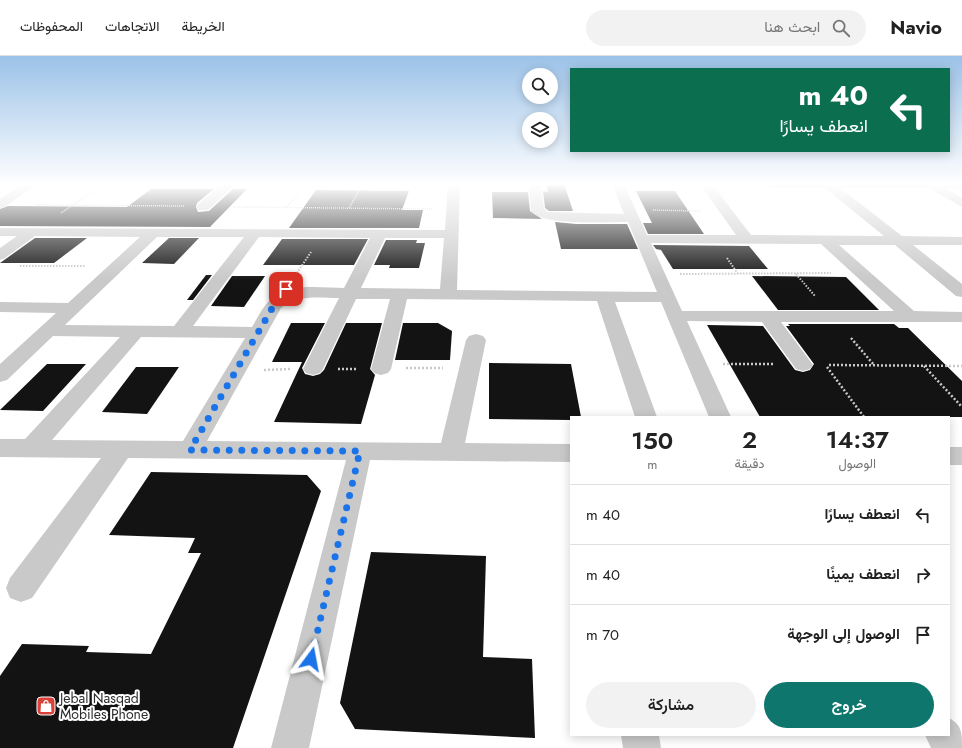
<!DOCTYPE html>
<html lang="ar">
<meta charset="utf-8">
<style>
body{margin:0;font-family:Jost,Vazirmatn,sans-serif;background:#f2f2f2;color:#222;direction:rtl;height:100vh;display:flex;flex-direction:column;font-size:15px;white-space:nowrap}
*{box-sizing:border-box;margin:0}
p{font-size:13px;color:#767676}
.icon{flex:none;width:22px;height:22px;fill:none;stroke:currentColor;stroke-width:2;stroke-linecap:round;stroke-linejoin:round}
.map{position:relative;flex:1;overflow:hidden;direction:ltr}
.side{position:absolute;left:570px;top:360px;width:380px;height:320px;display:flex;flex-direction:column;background:#fff;border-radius:0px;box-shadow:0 2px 10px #0003;direction:rtl}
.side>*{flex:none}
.guide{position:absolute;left:570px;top:12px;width:380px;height:84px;border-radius:0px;box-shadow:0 2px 10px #0003;direction:rtl;background:#0b6e4f;color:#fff;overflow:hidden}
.buttons{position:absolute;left:522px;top:12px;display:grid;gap:8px}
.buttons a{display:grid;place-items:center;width:36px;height:36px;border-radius:50%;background:#fff;box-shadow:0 2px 10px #0003;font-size:20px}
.pin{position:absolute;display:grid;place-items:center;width:34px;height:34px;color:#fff;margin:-17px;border-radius:8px;box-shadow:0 2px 6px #0006}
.me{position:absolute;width:44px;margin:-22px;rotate:13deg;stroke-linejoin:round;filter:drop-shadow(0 0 3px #0008)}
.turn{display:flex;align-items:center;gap:14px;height:84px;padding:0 16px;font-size:18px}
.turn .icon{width:52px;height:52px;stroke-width:2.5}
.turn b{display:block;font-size:28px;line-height:34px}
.eta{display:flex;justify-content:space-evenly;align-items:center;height:68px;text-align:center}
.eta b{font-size:24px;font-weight:600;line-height:28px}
.action{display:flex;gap:8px;margin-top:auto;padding:8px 16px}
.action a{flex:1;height:46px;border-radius:24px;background:#0f766e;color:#fff;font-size:16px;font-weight:600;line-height:46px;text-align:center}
.action a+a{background:#f2f2f2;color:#222}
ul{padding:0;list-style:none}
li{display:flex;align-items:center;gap:12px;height:60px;padding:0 16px;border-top:1px solid #e0e0e0}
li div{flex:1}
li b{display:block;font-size:15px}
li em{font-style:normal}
header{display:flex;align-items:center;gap:24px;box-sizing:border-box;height:56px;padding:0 20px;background:#fff;border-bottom:1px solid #e0e0e0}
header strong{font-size:19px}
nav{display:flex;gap:22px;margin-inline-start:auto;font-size:14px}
.search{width:280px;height:36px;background:#f2f2f2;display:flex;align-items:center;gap:10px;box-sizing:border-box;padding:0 14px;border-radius:22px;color:#767676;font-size:15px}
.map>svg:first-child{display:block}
.building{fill:#131313}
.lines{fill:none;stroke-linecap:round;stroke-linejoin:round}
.path-far2{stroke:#c9c9c9;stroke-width:1.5;stroke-dasharray:1 1;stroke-linecap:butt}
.path-far1{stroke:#c9c9c9;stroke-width:2;stroke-dasharray:1.5 1.5;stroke-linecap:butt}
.path{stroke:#c9c9c9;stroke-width:2.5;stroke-dasharray:2 2;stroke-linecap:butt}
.minor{fill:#c9c9c9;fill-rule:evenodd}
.route{stroke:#1a73e8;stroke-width:7;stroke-dasharray:0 12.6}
.labels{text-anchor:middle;stroke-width:4;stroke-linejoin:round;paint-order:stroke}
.near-poi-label{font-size:14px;fill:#2c2c2c;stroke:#fff;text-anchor:start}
</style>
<header>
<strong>Navio</strong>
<div class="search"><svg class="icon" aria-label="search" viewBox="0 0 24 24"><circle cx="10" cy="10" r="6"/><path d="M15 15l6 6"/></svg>ابحث هنا</div>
<nav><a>الخريطة</a><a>الاتجاهات</a><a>المحفوظات</a></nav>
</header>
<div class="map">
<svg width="962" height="692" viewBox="0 0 962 692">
<rect width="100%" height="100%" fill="#fff"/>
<g class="building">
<path d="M546,128H564L573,155H549L545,152L543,135L548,136Z"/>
<path d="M151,133H214L197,147L196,151L198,156L209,155L233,133H247L210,171L0,170V153L8,150L127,151Z"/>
<path d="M316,134L409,135L402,154H423L419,172H289Z"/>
<path d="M636,135H675L704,178H648L643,167H652Z"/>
<path d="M492,136H528L530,155L542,163L493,162Z"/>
<path d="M555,166L576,168H627L638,193H561Z"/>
<path d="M35,182H87L54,207H0Z"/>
<path d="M169,182H199L174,208L142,207Z"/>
<path d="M282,183H368L354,209H263Z"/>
<path d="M386,184H417L416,187H425L419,212H389L390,209H374Z"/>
<path d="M653,189L749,190L768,213H673L661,194L656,193Z"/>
<path d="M206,219H212L193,244H187Z"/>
<path d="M232,220H265L244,251L211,250Z"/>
<path d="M752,220L846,221L879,254H778Z"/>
<path d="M291,267H325L302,312L305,318L313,320L320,318L324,314L346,267H382L370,313L375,319L361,368L274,366L302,306H272Z"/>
<path d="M403,267H438L452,275L450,304H395Z"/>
<path d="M788,268H894L899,272H908L962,325V361H760L707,269L763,270L795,314L803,316L810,314L814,308L786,270H790Z"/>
<path d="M489,307L571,308L581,361H571V364L489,363Z"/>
<path d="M47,308H86L43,355L0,354Z"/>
<path d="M136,311H179L147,358L102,356Z"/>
<path d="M151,416L307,419L321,435L233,692H0V620L22,588L89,590L86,596L151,598L201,497H188L195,482L109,479Z"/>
<path d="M371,496L486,500L483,601L532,603L535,682L355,673L340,647Z"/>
</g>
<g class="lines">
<g class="path-far2">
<path d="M35,149L184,150"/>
<path d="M233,151L432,153"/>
<path d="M287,151L305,128"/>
<path d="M349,152L363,128"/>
<path d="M653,154L700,155"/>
<path d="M61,157L104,128"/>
</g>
<g class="path-far1">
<path d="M727,202L738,218"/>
<path d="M20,210H85"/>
<path d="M297,217L311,196"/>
<path d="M680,218L831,217"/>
<path d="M796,218L815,240"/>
</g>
<g class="path">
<path d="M851,282L874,309"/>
<path d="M723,308H774"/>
<path d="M829,309L962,310"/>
<path d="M924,310L962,351"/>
<path d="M827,311L864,361"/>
<path d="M406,312H443"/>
<path d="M338,313H357"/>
<path d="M264,314L291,313"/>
</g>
<g class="minor">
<path d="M24,128H38L4,151L0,152V143Z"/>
<path d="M223,128H236L208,154H198L197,151L198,148Z"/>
<path d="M448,128H460L457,234L657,236L628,166C608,166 542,170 531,155L529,128H541L544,153L548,156L624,158L612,128H624L647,179H736L700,128H712L751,179L884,180L825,132H770L764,128H962V133L946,132L962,142V151L929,132H840L902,180L962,181V189H913L962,228V241L956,240L895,189H839L914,255L962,256V266H781L813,309L810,313L803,315L796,313L762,266L687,265L731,361H709L661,246H615L657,361H635L597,245L407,243L391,313L388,317L381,319L374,317L371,313L390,243H356L323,313L320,317L313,319L306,317L303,313L339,242C320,242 297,238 281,252L207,385L441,387L466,284L469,280L476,278L483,280L486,284L465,387L571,388V406L370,404L309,692H271L346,404L128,402L32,542L21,546L10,542L6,532L10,522L101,402L0,401V383H25L120,281L53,280L7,324L0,326V308L56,257L0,256V246L68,247L140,181L35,180L5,202L0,204V192L17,180H0V172L445,174ZM157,181H244L174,270L65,269ZM259,181L370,182L344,232C322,232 286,226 269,245C262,252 257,263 252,271L193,270ZM385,182H444L440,233L361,232ZM651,187L821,188L894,255H682ZM141,281L245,282L183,385L52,384Z"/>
<rect x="949" y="391" width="13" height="18"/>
<path d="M949,662C962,669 962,677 962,692H931L925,679H949Z"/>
<path d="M621,679H659L661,692H623Z"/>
</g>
</g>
<linearGradient id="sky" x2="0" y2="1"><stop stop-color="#9bc2e8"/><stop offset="0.57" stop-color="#fff"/><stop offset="1" stop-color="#fff" stop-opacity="0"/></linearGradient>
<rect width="962" height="225" fill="url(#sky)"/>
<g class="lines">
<path class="route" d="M286,233L274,249L190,394L360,395L311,603"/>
</g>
<defs>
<g id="shop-square" transform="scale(1)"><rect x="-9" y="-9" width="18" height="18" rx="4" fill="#d8423a" stroke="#fff"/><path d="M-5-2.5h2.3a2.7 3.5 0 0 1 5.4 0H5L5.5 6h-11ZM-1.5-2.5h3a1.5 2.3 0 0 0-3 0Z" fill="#fff"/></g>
</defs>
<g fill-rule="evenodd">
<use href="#shop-square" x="46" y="650"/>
</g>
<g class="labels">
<g class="near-poi-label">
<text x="60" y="647">Jebal Nasqad<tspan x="60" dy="16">Mobiles Phone</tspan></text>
</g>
</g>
</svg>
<div class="buttons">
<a><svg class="icon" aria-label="search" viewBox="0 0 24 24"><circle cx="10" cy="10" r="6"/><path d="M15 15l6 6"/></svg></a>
<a><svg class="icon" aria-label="layers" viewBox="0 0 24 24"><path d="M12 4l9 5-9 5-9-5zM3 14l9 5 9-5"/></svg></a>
</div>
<div class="pin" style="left:286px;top:233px;background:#d93025"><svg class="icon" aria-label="arrive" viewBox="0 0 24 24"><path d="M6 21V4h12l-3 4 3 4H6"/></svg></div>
<svg class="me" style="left:311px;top:603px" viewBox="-20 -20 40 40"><path d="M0-17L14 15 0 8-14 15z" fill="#1a73e8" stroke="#fff" stroke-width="4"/></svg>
<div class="guide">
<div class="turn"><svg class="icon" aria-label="left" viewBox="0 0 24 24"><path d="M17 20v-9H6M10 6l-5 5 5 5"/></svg><div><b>40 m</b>انعطف يسارًا</div></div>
</div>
<section class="side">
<div class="eta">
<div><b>14:37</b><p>الوصول</p></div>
<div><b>2</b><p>دقيقة</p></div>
<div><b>150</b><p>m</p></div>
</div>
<ul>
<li><svg class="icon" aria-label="left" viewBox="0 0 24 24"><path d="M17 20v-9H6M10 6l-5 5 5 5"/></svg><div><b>انعطف يسارًا</b></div><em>40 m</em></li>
<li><svg class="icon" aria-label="right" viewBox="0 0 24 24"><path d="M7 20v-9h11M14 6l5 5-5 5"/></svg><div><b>انعطف يمينًا</b></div><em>40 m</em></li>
<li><svg class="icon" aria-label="arrive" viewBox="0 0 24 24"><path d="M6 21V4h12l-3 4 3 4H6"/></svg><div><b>الوصول إلى الوجهة</b></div><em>70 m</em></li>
</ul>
<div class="action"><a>خروج</a><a>مشاركة</a></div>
</section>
</div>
